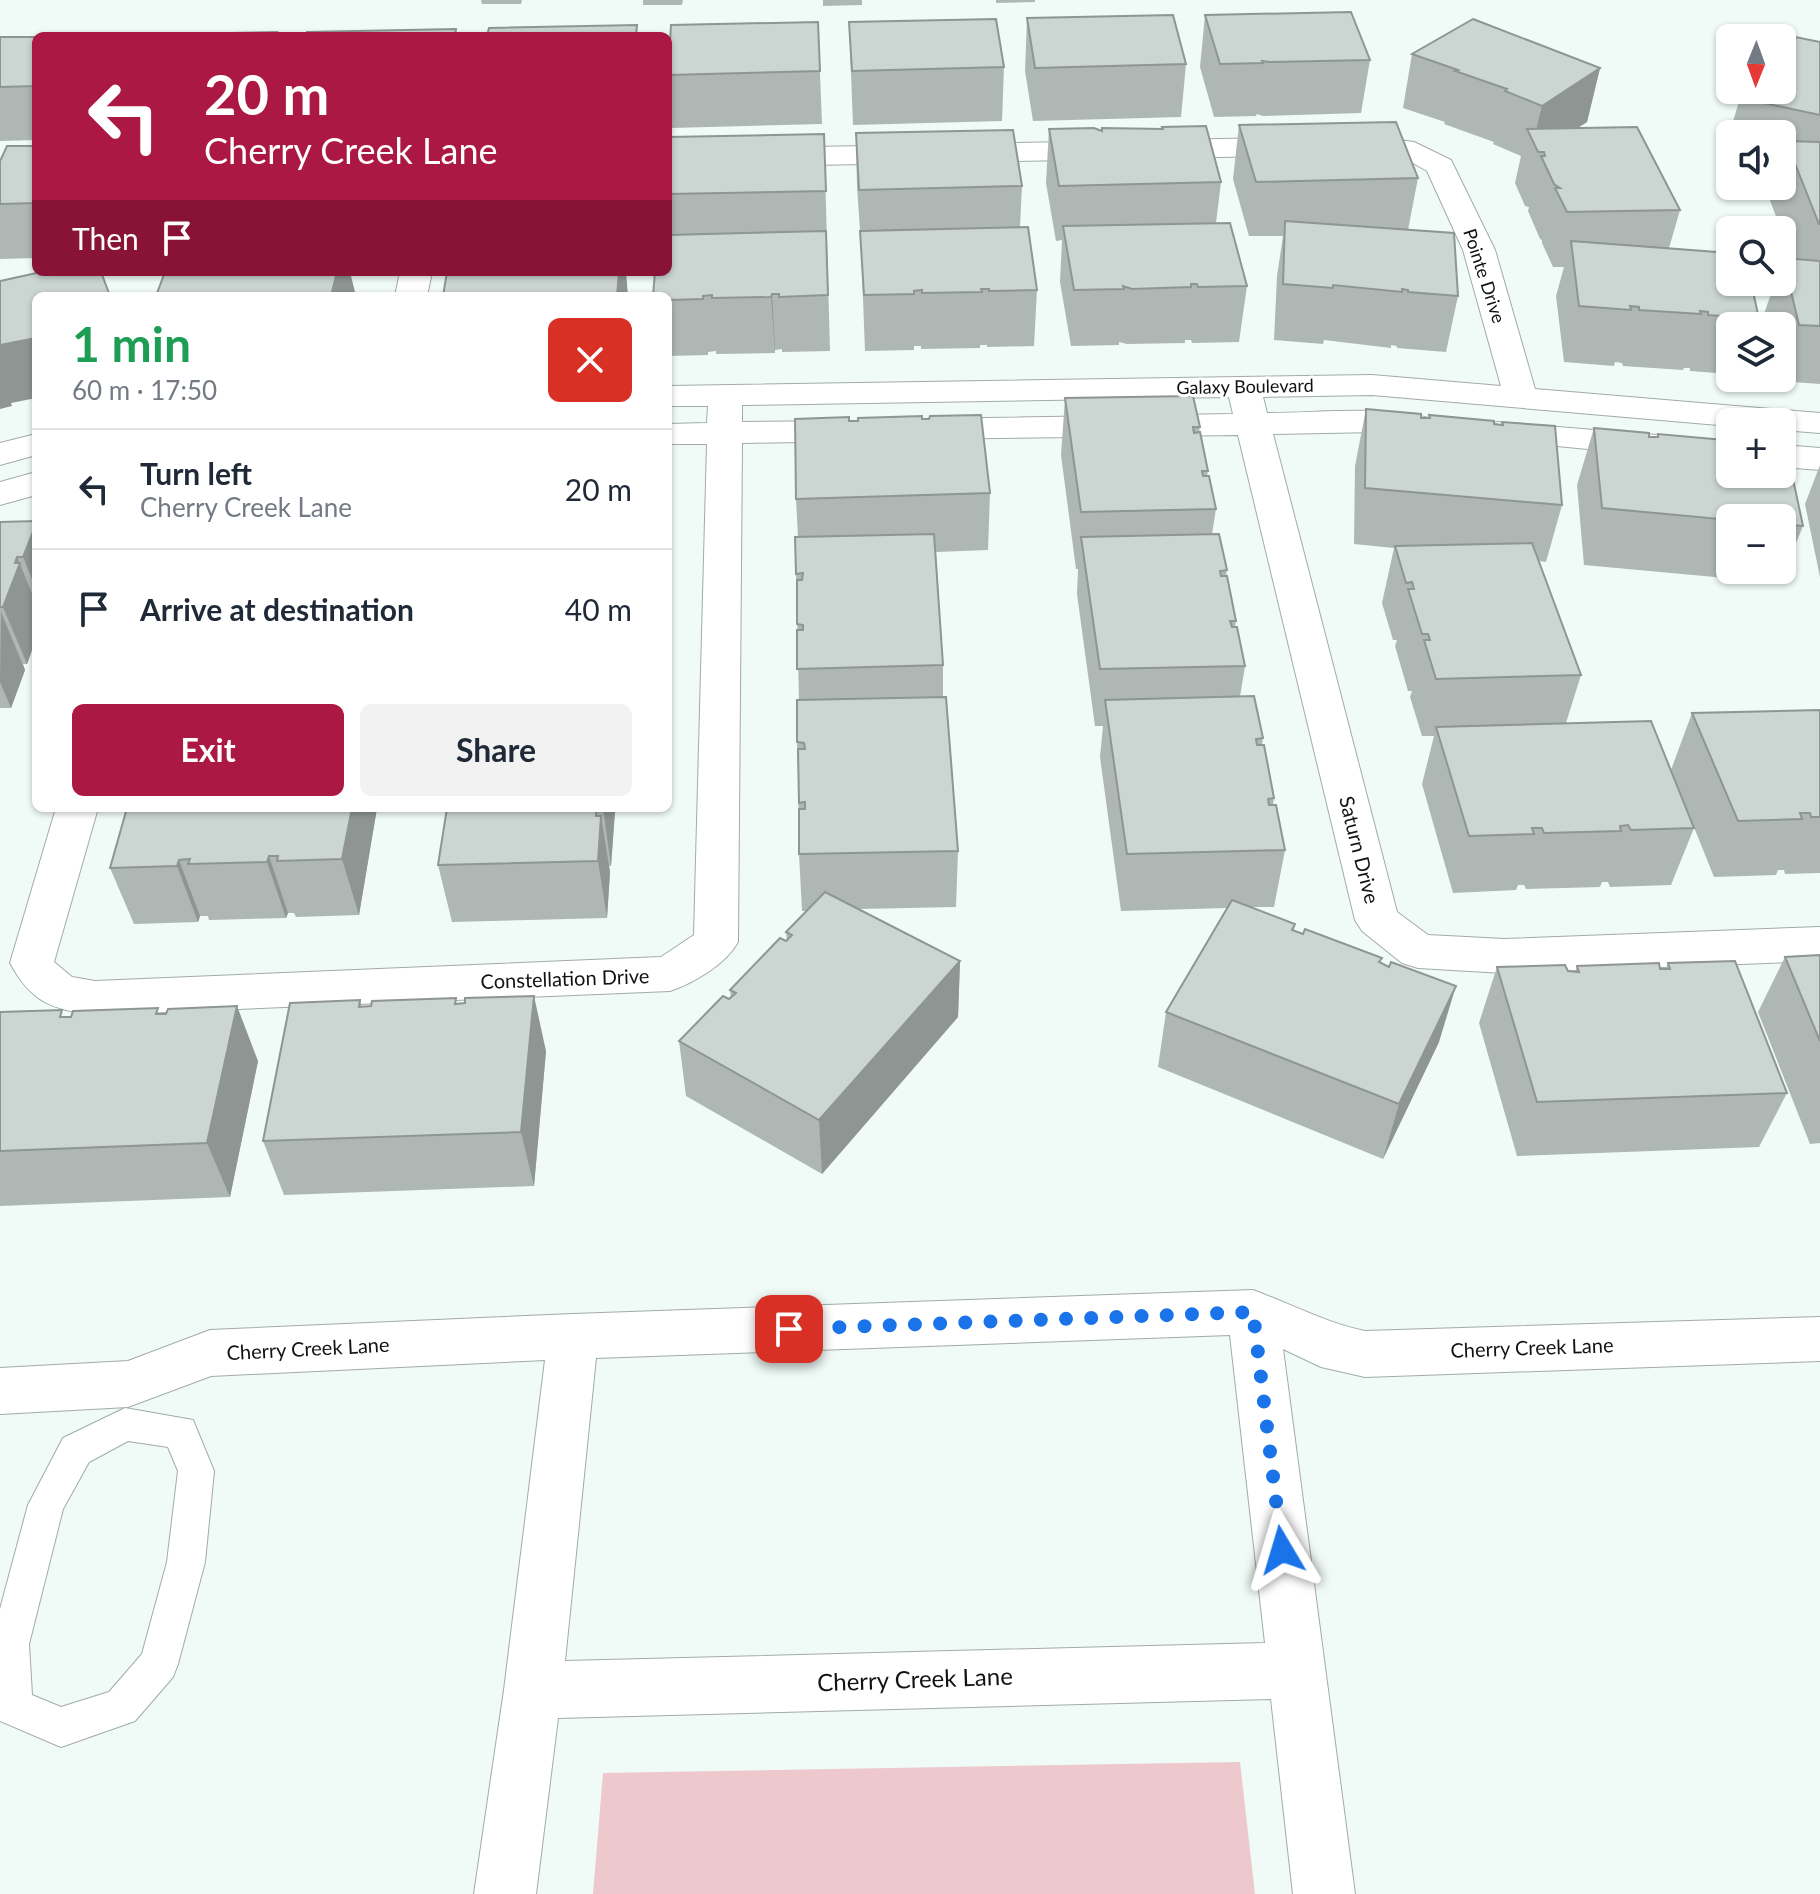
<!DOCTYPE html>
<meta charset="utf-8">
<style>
body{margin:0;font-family:Lato,sans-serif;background:#f2f2f3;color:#1f2937;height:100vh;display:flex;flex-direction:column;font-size:30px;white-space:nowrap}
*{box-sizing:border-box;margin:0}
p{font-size:26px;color:#747a83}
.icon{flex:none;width:44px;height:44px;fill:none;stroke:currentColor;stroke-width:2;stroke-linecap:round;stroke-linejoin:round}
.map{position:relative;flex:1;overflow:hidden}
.drawer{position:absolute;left:32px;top:292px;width:640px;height:520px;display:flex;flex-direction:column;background:#fff;border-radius:12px;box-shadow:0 2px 6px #0004}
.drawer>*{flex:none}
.banner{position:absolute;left:32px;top:32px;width:640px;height:244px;border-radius:12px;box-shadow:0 2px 6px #0004;background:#ac1844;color:#fff;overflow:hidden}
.needle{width:52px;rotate:181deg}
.controls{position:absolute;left:1716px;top:24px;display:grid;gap:16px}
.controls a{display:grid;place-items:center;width:80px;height:80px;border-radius:12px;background:#fff;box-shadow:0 2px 6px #0004;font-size:40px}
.pin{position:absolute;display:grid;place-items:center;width:68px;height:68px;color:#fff;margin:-34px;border-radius:16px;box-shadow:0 4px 12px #0006}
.me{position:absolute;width:88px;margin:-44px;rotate:353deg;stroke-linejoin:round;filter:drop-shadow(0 0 6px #0008)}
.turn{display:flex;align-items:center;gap:28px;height:168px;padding:0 40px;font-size:36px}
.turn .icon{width:104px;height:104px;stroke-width:2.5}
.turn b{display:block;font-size:56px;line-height:68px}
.then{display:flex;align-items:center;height:76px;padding:0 40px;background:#0003;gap:16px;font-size:30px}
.round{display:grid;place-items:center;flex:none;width:84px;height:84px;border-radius:12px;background:#f2f2f3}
.overview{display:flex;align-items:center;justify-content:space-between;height:136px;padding:0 40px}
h1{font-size:48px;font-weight:700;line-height:60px;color:#1e9e55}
.cta{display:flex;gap:16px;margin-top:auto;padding:16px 40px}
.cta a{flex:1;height:92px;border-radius:12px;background:#ac1844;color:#fff;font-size:32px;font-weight:700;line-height:92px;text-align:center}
.cta a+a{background:#f2f2f3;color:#1f2937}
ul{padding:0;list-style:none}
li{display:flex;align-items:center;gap:24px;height:120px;padding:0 40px;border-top:2px solid #e0e1e3}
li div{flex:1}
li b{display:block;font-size:30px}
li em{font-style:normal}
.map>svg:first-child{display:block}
.green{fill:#edc9cd}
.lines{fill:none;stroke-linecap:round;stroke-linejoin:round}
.lane-casing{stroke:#a2aba8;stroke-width:2}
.street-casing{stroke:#a2aba8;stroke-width:2}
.lane{fill:#fff;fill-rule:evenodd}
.street{fill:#fff;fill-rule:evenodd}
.wall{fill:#afb7b5;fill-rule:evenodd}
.shaded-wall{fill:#8e9593}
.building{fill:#cbd5d2;stroke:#8e9593;stroke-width:2}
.route{stroke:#1a73e8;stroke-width:14;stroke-dasharray:0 25.2}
.labels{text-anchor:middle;stroke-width:6;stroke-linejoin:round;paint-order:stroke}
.far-street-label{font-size:18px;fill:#0f1311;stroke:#fff}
.street-label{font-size:20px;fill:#0f1311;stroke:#fff}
.near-street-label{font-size:24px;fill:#0f1311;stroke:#fff}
</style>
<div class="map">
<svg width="1820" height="1894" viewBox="0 0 1820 1894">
<rect width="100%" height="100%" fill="#f0faf6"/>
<path class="green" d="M1240,1762L1255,1894H593L603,1773Z"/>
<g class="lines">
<g class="lane-casing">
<path id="lane" d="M125,1408L193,1420L214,1471L205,1562L178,1664L173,1677L135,1721L61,1747L0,1721V1609L28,1505L63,1438ZM128,1441L168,1447L178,1471L167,1562L142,1654L109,1692L61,1707L32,1695L29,1644L63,1509L89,1462Z"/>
</g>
<g class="street-casing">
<g id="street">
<path d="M1318,137H1375L1414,142L1451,160L1495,250L1535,389L1820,413V433L1782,430V422H1730V426L1372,395L1263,397L1267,413C1321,413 1380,405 1433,419L1438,426L1433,433L1421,436L1378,432L1273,434L1397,912L1428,935L1504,939L1820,927V961L1504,973L1418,968L1402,963L1362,931L1355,920L1238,435L922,439L910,436L905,429L910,422L922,419L1233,414L1229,397L742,405V422L854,421L866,424L871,431L866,438L854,441L742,443L738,942C726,964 694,983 670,991L95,1015C51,1009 32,1003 10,963L56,808H98L54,962L72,977L95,981L661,957L694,935L707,444H668V424L707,423L708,406H668V386L1372,375L1501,386L1463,250L1427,171L1406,159L1375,155H1318L668,168V150Z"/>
<path d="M400,272H432L427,296H395Z"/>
<path d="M1498,422L1730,441V463L1486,439L1481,432L1486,425Z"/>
<path d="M36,434V455L0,465V443Z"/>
<path d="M1782,445L1820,448V470L1782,467Z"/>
<path d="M36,472V495L0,505V482Z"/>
<path d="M1253,1290C1291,1304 1326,1323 1365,1331L1820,1317V1361L1365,1377L1321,1367L1283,1349L1355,1894H1293L1271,1699L558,1718L536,1894H474L504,1690L545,1360L211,1376L128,1407L0,1414V1368L128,1361L210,1330L573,1314ZM1230,1335L1265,1643L565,1661L596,1358Z"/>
</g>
</g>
<use href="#lane" class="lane"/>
<use href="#street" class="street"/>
</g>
<g class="wall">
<path d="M481,0H522L521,4H482Z"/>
<path d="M643,0H683L682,5H643Z"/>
<path d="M823,0H862V5L823,6Z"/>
<path d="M996,0H1035V2L996,3Z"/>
<path d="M1205,15L1370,60L1361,113L1263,116L1257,114L1256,116L1214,117L1200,67Z"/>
<path d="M1027,18L1186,64L1181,117L1033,121L1025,71Z"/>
<path d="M818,22L822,124L672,128L668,81V66Z"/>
<path d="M849,22L1004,67L1002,121L853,125Z"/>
<path d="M0,37H36V140L0,141Z"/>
<path d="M1820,42V384L1779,381V378H1782V326H1766L1764,314L1775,282H1782L1783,258L1792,259L1768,195L1771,186H1782V134H1730V153L1724,152L1740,98Z"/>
<path d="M1412,54L1600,68L1587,122L1577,128L1680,210L1669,248L1759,319L1757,326H1730V374L1690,371V368H1684L1683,370L1623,366L1622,363L1615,362L1614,366L1564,362L1556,296L1564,267H1553L1542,243V240L1540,239L1528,211L1529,207L1525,206L1515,183L1521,156L1493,144L1494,142L1444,124L1445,122L1403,108Z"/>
<path d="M1239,125L1418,178L1408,230L1458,296L1446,352L1397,348V346L1391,345V348L1324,340L1323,344L1274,340L1277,276L1283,236H1249L1233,179Z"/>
<path d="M1162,127L1221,182L1216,223L1247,286L1239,342L1192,343L1191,340H1185V343L1127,344L1119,342V345L1071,346L1060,282L1062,240L1056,241L1046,183L1049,129L1102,130L1162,129Z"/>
<path d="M856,133L1022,186L1020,227L1037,290L1034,346L987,347V345H980V348L921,349V346H914V350L865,351L861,245L857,187Z"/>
<path d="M824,134L830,351L782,352V349L775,350V353L716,354V351L708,352V355L668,356V137Z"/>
<path d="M36,146V258L0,259V161Z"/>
<path d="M1065,398L1200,427L1199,432L1208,471L1207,476L1216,509L1212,534L1227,570L1226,576L1236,621L1235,627L1245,666L1240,697L1263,738L1262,745L1274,798L1273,805L1285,850L1274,907H1250L1295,924L1294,930L1381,963L1439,1042L1383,1159L1158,1067L1166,1012L1227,908L1121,911L1100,757L1103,726H1095L1077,594L1078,569H1076L1061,455Z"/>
<path d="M1366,409L1421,418L1501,425L1502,422L1562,505L1546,562L1539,561L1581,675L1566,723L1694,828L1671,885L1610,887L1608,882H1602L1600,887L1526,889L1524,885H1518L1516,890L1453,893L1422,784L1434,736H1422L1410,697L1412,691H1408L1395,646L1397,640H1393L1382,603L1394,548L1354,544L1355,466Z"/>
<path d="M922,419L990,493L988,550L936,552L943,665V697L958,851L956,907L859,909L960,961L958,1017L822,1174L686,1096L679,1041L731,998L730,990L787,941L786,932L807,911H802L799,854L798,775L797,742L799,700L796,574L798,537L796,499L849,421Z"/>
<path d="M1594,428L1649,437H1657L1658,434L1724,444L1803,526L1780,583L1584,565L1577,485ZM1730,518H1782V570H1730Z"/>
<path d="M1820,465V577L1805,504Z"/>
<path d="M36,521V639L27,664H23L25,670L11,708H0V522Z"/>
<path d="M1820,710V873L1785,874L1784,870H1778L1776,875L1714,877L1671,770L1692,713Z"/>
<path d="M127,808H377L359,915L296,917L294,913H288L286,918L209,920L208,916H200L198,922L134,924L110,868Z"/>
<path d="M447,808H615L611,866H609L610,872L607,918L452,922L438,865Z"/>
<path d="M1820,955V1143L1810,1144L1758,1012L1785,957Z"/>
<path d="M1668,963L1787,1093L1759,1147L1517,1156L1479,1023L1497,967L1575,972L1577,966L1666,969Z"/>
<path d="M360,1000L362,1007L457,1004L546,1051L534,1186L284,1195L263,1141Z"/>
<path d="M0,1012L65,1017L160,1014L258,1061L230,1197L0,1206Z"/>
</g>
<g class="shaded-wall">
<path d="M1600,68L1587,122L1540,152L1533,142L1542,106Z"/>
<path d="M337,272H350L356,296H331Z"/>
<path d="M619,272H626L628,296H617Z"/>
<path d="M772,294L775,350V353L771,297Z"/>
<path d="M36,338V398L11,403L12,406L0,409V345Z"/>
<path d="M36,524V589L23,557Z"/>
<path d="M17,557L36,603V639L27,664L3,607Z"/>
<path d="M1,612L25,670L11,708L0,682Z"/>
<path d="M352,808H377L359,915L342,859Z"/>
<path d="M603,808H615V812L611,866Z"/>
<path d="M596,809L600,835L601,816L610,872L607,918L598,861Z"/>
<path d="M269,856L288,913L286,918L267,862Z"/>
<path d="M179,860L200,916L198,922L177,866Z"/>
<path d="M960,961L958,1017L822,1174L819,1120Z"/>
<path d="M1456,986L1439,1042L1383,1159L1399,1104Z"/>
<path d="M534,996L546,1051L534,1186L521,1132Z"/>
<path d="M237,1006L258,1061L230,1197L207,1143Z"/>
</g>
<g class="building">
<path d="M1351,12L1370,60L1270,62L1262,61L1263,63L1220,64L1205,15Z"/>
<path d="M1173,15L1186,64L1035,68L1027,18Z"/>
<path d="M996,19L1004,67L852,71L849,22Z"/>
<path d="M1473,19L1600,68L1542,106L1505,91L1507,89L1455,71L1458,70L1412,54Z"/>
<path d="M818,22L820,71L668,75L671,25Z"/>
<path d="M637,25L636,36H487L489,28Z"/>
<path d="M456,29L455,36H306L307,32Z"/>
<path d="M277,32L275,36H126L127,35Z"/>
<path d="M1770,32L1820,42V115L1740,98L1744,90H1782V38H1768Z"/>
<path d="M0,37H36V86L0,87Z"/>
<path d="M1396,122L1418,178L1256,182L1239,125Z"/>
<path d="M1206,126L1221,182L1059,186L1049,129L1094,128L1102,131V128L1163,129L1162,127Z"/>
<path d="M1637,127L1680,210L1567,212L1555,188H1560L1554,184L1541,156H1545L1544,152H1538L1527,129Z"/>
<path d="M1013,130L1022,186L859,190L856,133Z"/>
<path d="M824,134L826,191L668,194V137Z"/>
<path d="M1786,141L1820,142V224H1819Z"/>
<path d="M7,146H36V203L0,204V161Z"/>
<path d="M1285,221L1454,233L1458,296L1408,292V290L1402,289V292L1333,285V288L1283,284Z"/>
<path d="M1230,223L1247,286L1198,287L1197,284H1191V287L1132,289L1123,286L1124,289L1074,290L1063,226Z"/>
<path d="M1028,227L1037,290L989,291V289H981L982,292L922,293V290L914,291V294L864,295L860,231Z"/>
<path d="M826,231L828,295L779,297V294H772L771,297L712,298V295L703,296V299L668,300V296H653L655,272H668V235Z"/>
<path d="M1571,241L1730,253V282H1751L1759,319L1708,315V312L1700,311L1701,314L1639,310V307L1630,306L1631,310L1579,306Z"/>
<path d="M1783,258L1820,261V326L1799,325Z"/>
<path d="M41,272H101L110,296H36V338L0,345V281Z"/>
<path d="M165,272H337L331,296H156Z"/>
<path d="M447,272H619L617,296H443Z"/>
<path d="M1193,396L1200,427H1193L1194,433L1200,432L1208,471H1202L1203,476H1209L1216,509L1081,512L1065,398Z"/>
<path d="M1366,409L1421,414V418H1430L1429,415L1494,421V424L1503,425L1502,422L1555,426L1562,505L1365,488Z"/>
<path d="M981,415L990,493L796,499L795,419L849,417V421H858V418L922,416V419H929L930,416Z"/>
<path d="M1594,428L1649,433V437H1658V434L1724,440V444H1730V474H1782V445L1786,446L1803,526L1782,524V518H1730V520L1602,508Z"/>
<path d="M36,521V524L23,557H17L15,563H20L3,607H0V522Z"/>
<path d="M934,534L943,665L797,669V630H803V625L797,624V580H802L803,573L796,574L795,537Z"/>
<path d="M1219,534L1227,570L1220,571L1221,576H1227L1236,621H1230L1232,627H1237L1245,666L1100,669L1081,537Z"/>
<path d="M1532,543L1581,675L1436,679L1424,640H1430L1428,634H1422L1408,589H1414L1412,582L1406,583L1395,546Z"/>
<path d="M1254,696L1263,738L1256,739L1257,745H1264L1274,798L1268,799L1269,805H1276L1285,850L1127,854L1105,700Z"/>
<path d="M946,697L958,851L799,854V809H805V802L799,803L798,749H805L804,743L797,742V700Z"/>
<path d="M1820,710V817H1811L1810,813H1800L1802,819L1738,821L1692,713Z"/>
<path d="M1651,721L1694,828L1631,830L1628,825L1620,826L1621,831L1544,833L1542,828H1532L1534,834L1469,836L1436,727Z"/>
<path d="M127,808H352L342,859L277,861L278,856H269L267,862L188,864L190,859L179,860L177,866L110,868Z"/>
<path d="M447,808H603L602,809H596V816H601L598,861L438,865Z"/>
<path d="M825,892L960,961L819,1120L679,1041L723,996L729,999L736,993L730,990L780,938L786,941L792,935L786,932Z"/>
<path d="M1232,900L1295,924L1292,930L1303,934L1305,929L1382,958L1379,962L1389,967L1391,962L1456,986L1399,1104L1166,1012Z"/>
<path d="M1820,955V1041L1785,957Z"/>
<path d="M1735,961L1787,1093L1537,1102L1497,967L1565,965L1568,971L1579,972L1577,966L1659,963L1660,969H1670L1668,963Z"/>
<path d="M534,996L521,1132L263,1141L290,1003L360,1000L359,1007L371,1006L372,1001L456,998L455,1004L465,1003V998Z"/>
<path d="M237,1006L207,1143L0,1151V1012L62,1010L60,1017H71L73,1011L158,1008L156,1014H166L168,1009Z"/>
</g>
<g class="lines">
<path class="route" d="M789,1329L1253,1312L1282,1550"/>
</g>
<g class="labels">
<g class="far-street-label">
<text transform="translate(1484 276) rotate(72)" y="6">Pointe Drive</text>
<text transform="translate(1245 387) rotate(-1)" y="6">Galaxy Boulevard</text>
</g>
<g class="street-label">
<text transform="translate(1359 850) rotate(76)" y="7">Saturn Drive</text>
<text transform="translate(565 979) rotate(-2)" y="7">Constellation Drive</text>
<text transform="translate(1532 1348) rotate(-2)" y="7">Cherry Creek Lane</text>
<text transform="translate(308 1349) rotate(-3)" y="7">Cherry Creek Lane</text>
</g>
<g class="near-street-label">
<text transform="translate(915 1680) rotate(-2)" y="8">Cherry Creek Lane</text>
</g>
</g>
</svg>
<div class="controls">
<a><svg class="needle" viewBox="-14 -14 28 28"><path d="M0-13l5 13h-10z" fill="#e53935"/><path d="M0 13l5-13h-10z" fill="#747a83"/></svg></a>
<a><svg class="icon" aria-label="sound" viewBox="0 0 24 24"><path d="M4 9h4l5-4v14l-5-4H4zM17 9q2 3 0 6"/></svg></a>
<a><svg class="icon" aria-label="search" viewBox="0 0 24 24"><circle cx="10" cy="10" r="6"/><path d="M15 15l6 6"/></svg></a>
<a><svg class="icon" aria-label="layers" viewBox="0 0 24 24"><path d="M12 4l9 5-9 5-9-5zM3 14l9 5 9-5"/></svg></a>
<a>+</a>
<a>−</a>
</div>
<div class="pin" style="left:789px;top:1329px;background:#d93025"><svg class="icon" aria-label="arrive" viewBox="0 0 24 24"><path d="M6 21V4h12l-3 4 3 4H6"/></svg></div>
<svg class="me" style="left:1282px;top:1550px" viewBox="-20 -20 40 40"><path d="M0-17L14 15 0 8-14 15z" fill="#1a73e8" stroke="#fff" stroke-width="4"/></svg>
<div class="banner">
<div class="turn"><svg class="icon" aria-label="left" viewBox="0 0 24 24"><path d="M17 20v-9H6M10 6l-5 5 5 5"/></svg><div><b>20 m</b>Cherry Creek Lane</div></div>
<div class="then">Then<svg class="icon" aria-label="arrive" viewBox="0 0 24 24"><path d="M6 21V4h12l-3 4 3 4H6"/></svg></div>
</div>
<section class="drawer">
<div class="overview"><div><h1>1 min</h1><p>60 m · 17:50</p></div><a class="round" style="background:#d93025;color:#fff"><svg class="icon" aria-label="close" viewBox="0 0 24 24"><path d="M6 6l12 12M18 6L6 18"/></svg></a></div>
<ul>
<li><svg class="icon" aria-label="left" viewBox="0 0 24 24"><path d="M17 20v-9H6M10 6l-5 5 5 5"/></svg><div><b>Turn left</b><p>Cherry Creek Lane</p></div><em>20 m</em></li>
<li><svg class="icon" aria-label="arrive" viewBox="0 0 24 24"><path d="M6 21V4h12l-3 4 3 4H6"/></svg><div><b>Arrive at destination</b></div><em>40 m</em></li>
</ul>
<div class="cta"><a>Exit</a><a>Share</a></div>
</section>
</div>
